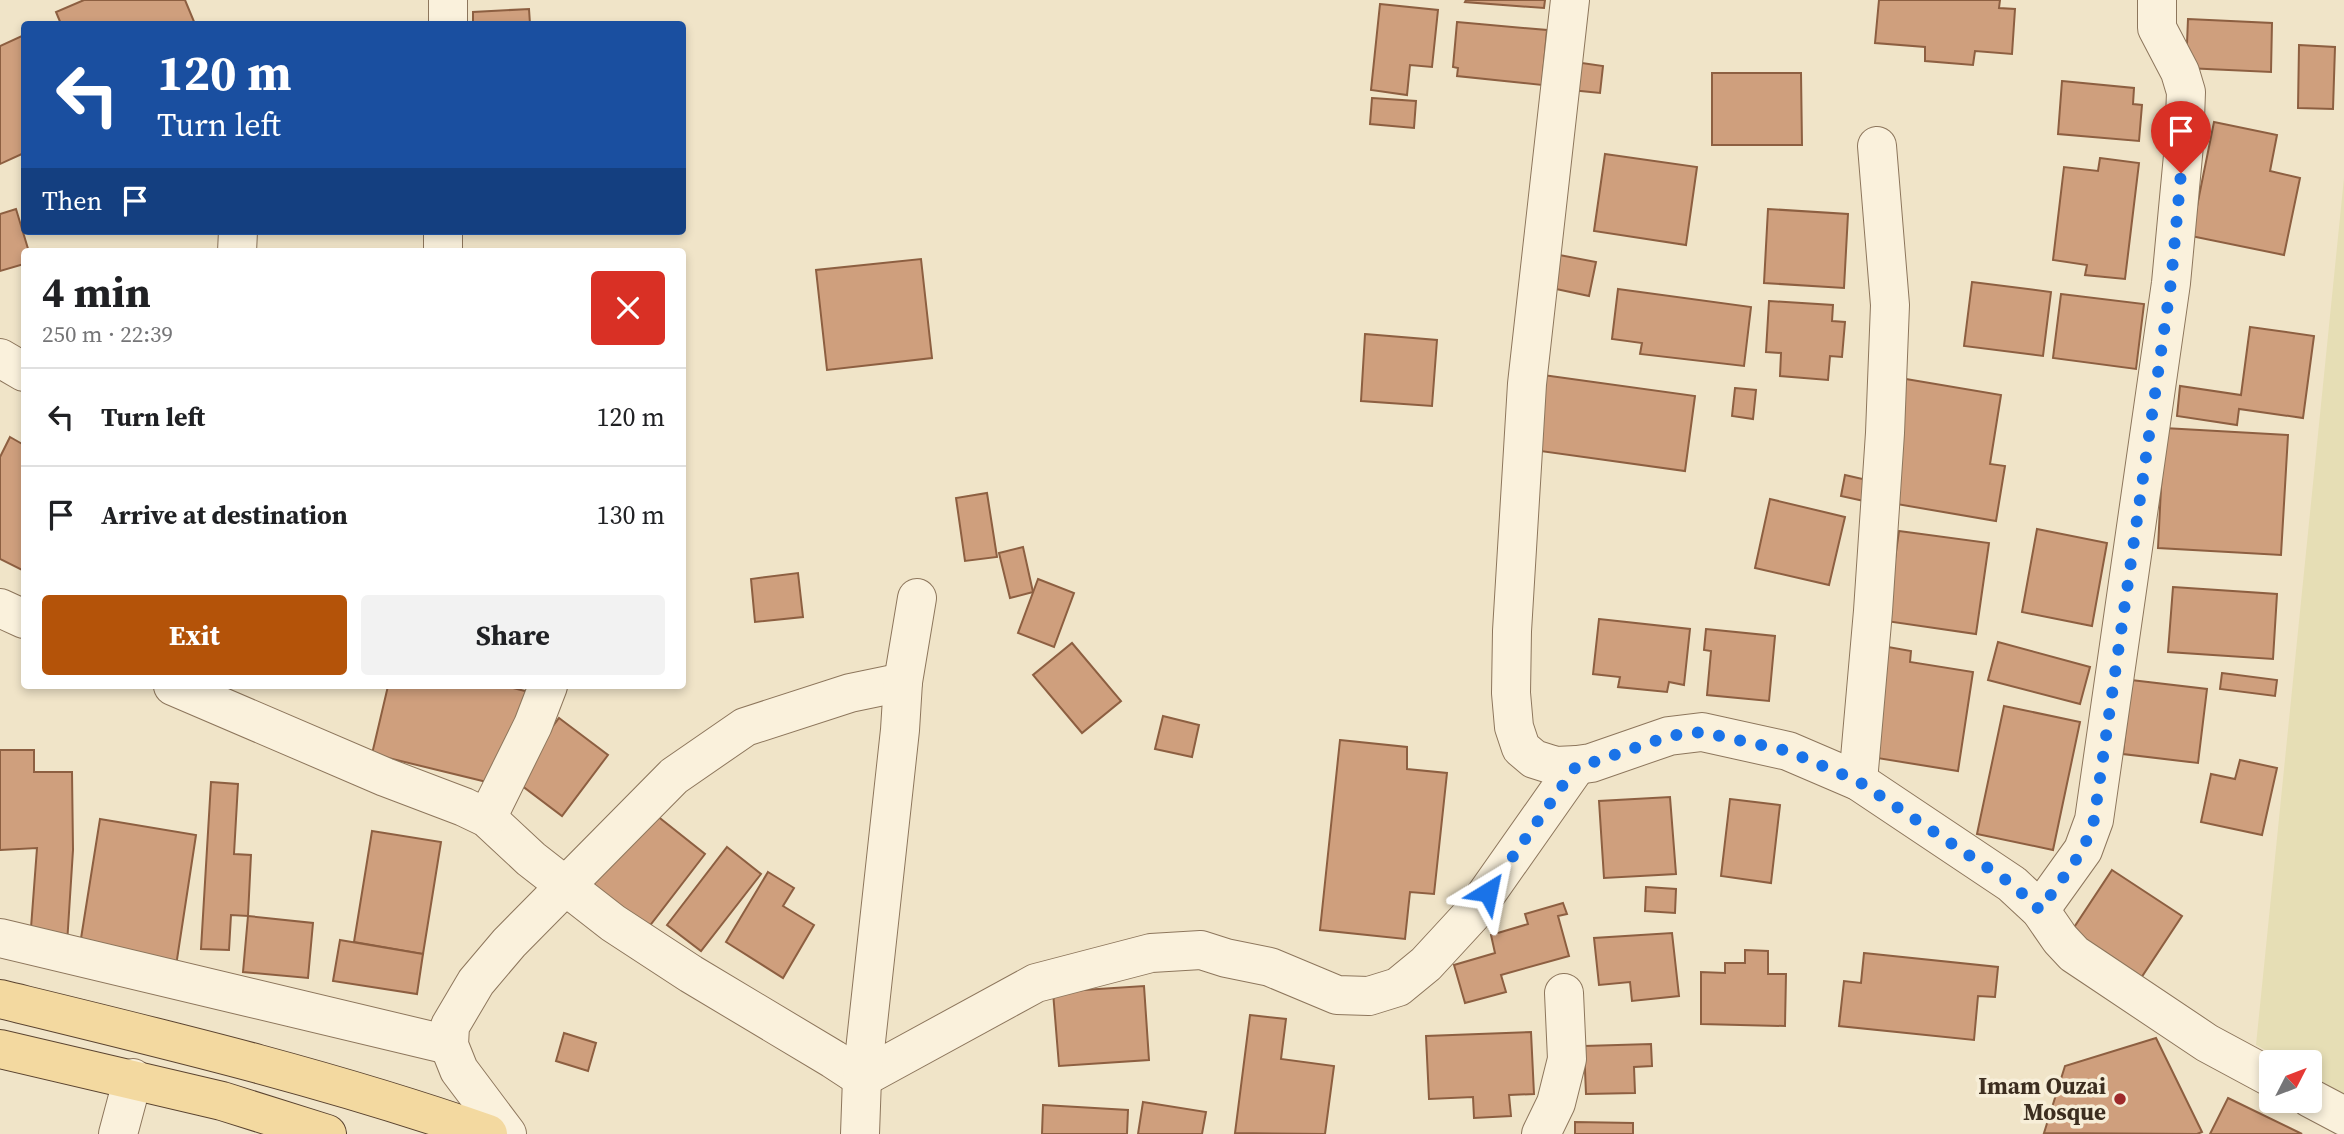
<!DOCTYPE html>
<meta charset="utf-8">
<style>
body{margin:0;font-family:"Source Serif 4",serif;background:#f2f2f2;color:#202124;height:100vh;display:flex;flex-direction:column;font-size:26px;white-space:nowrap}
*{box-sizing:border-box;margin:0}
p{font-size:23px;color:#757577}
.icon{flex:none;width:38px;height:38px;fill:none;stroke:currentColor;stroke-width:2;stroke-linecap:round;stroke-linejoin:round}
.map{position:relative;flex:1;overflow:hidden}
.details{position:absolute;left:21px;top:248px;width:665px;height:441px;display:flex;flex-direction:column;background:#fff;border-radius:7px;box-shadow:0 4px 10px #0003}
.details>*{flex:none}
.top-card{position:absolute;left:21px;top:21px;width:665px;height:214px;border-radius:7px;box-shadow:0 4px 10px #0003;background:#1a4fa0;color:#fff;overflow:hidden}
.needle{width:46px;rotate:48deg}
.controls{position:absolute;left:2259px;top:1050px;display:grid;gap:14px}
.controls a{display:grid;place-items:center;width:63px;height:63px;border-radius:7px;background:#fff;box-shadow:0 4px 10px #0003;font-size:35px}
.pin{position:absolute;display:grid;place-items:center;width:60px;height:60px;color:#fff;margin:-72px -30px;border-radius:50% 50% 50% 0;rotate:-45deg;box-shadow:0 0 7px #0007}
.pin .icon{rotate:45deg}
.me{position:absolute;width:77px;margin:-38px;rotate:35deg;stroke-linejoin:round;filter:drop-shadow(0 0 5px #0008)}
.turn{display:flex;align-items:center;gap:24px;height:147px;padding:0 21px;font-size:32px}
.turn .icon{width:91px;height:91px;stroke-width:2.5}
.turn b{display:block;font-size:49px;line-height:60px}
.then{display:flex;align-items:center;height:66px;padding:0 21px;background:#0003;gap:14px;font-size:26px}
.round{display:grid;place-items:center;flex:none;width:74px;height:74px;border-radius:7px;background:#f2f2f2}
.summary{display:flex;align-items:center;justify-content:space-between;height:119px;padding:0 21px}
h1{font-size:42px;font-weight:700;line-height:52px}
.primary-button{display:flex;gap:14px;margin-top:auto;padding:14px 21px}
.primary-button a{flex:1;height:80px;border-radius:7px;background:#b45309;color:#fff;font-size:28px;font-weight:700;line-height:80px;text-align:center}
.primary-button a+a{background:#f2f2f2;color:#202124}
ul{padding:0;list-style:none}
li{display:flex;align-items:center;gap:21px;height:98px;padding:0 21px;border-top:2px solid #e0e0e0}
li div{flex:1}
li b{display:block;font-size:26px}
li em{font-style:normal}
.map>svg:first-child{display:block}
.farmland{fill:#e6deb5}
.building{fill:#cf9f7d;stroke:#8d5f41;stroke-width:2}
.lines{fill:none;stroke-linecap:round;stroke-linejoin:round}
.minor-casing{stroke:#8d765c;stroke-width:40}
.major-casing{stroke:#5b4430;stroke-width:40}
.minor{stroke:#faf1dc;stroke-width:38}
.major{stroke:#f3d9a0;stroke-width:38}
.route{stroke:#1a73e8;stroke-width:12;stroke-dasharray:0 21.6}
.poi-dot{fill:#9e2a2b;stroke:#f7eed8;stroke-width:2.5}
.labels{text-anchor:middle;stroke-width:7;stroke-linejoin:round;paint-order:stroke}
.poi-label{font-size:23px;font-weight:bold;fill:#3d2e20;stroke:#f7eed8;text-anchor:end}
</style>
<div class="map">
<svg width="2344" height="1134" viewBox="0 0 2344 1134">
<rect width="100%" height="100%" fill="#f0e4c8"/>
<path class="farmland" d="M2344,178V1094L2310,1075V1062H2287L2256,1045Z"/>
<g class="building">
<path d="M84,0H185L195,24H61L56,12Z"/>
<path d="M1466,0H1545L1544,8L1465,2Z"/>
<path d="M1879,0H2000L1999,8L2015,9L2012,54L1975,51L1973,65L1925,61V47L1875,43Z"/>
<path d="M1380,4L1438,10L1432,67L1410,65L1407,95L1371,90Z"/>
<path d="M529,9L530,24H473V12Z"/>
<path d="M2188,19L2272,23L2271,72L2186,68Z"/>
<path d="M1457,22L1547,30L1542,85L1457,76L1458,68L1453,67Z"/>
<path d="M24,35V153L0,164V46Z"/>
<path d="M2299,45L2335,47L2333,109L2298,108Z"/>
<path d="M1575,62L1603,66L1600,93L1571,90Z"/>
<path d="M1712,73H1801L1802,145H1712Z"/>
<path d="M2062,81L2134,88L2133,104L2142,105L2139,141L2058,134Z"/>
<path d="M1372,98L1416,101L1414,128L1370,124Z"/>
<path d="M2214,122L2277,135L2270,171L2300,178L2284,255L2191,236Z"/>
<path d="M1605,154L1697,167L1686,245L1594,231Z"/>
<path d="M2100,158L2139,163L2125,279L2085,275L2087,265L2053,260L2064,167L2098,171Z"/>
<path d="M16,209L29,252H24V264L0,271V214Z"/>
<path d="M1768,209L1848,214L1844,288L1764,283Z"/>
<path d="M1549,253L1596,262L1589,296L1542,286Z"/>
<path d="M921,259L932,358L827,370L816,270Z"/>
<path d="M1972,282L2051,292L2043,356L1964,346Z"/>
<path d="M1618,289L1751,307L1744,366L1640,354L1642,343L1612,339Z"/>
<path d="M2061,294L2144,304L2136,369L2053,358Z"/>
<path d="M1769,301L1833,305L1832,321L1845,322L1842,357L1830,356L1828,380L1780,376L1781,353L1766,352Z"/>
<path d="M2250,327L2314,336L2303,418L2239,409L2237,425L2177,416L2180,386L2241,395Z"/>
<path d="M1365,334L1437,340L1432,406L1361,401Z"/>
<path d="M1543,375L1695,396L1685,471L1533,450Z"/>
<path d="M1906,379L2001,395L1990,464L2005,466L1996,521L1885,502Z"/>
<path d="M1735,388L1756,390L1753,419L1732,416Z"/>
<path d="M2164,428L2288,435L2281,555L2158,548Z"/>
<path d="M10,437L24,445V571L0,559V457Z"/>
<path d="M1845,475L1867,480L1864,501L1841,496Z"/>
<path d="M987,493L997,557L965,561L956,498Z"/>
<path d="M1770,499L1845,517L1829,585L1755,568Z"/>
<path d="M2037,529L2107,543L2092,626L2022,612Z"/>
<path d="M1899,531L1989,543L1976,634L1886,621Z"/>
<path d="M1023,547L1033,592L1010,598L999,553Z"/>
<path d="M798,573L803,617L755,622L751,579Z"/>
<path d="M1038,579L1074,593L1054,647L1018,633Z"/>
<path d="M2173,587L2277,594L2273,659L2168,652Z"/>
<path d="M1599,619L1690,629L1684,685L1669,682L1667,692L1618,687L1620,677L1593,674Z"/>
<path d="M1706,629L1775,636L1769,701L1707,695L1711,651L1704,650Z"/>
<path d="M1998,642L2090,667L2080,704L1988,680Z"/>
<path d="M1072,643L1121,701L1082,733L1033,675Z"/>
<path d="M1888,647L1911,651L1910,662L1973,672L1958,771L1871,757Z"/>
<path d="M2222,673L2277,680L2275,696L2220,689Z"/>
<path d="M2131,680L2207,689L2198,763L2123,754Z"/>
<path d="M388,686H505L529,692L495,784L372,754Z"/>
<path d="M2004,706L2080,722L2053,850L1977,834Z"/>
<path d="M1163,716L1199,725L1192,757L1155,749Z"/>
<path d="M559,718L608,755L562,816L513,779Z"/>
<path d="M1340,740L1407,747V769L1447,773L1434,894L1410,892L1405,939L1320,930Z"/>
<path d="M0,750H34V772H72L73,850L67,944L30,941L37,848L0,850Z"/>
<path d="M2240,760L2277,768L2262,835L2201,822L2211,774L2235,779Z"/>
<path d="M211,782L238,784L234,854L251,855L248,916L231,915L229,950L201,949Z"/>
<path d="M1670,797L1676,874L1604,878L1599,801Z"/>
<path d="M1730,799L1780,805L1771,883L1721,876Z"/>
<path d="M651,811L705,854L648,928L593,885Z"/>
<path d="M100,819L196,835L176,966L79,951Z"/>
<path d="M372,831L441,842L423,954L354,942Z"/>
<path d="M727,847L761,874L701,951L667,925Z"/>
<path d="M2112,870L2182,916L2139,981L2069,935Z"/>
<path d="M768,872L794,888L783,906L814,925L783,978L726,942Z"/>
<path d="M1646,887L1676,889L1675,913L1645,911Z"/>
<path d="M1563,903L1567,914L1558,916L1569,956L1501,975L1506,992L1465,1003L1454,965L1495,953L1491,935L1528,924L1525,914Z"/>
<path d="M248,916L313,923L308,978L243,972Z"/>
<path d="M1672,933L1679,996L1632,1001L1630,982L1599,985L1594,938Z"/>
<path d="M340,940L423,954L417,994L333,981Z"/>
<path d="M1745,950L1768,951V974H1786L1785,1026L1701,1024V972L1725,973V963H1745Z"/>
<path d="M1864,953L1998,967L1995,997L1978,996L1974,1040L1839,1026L1844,981L1861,983Z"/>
<path d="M1144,986L1149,1060L1059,1066L1053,992Z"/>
<path d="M1250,1015L1286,1019L1281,1059L1334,1066L1325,1134L1235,1133Z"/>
<path d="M1531,1032L1534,1094L1509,1095L1511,1116L1474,1118L1473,1097L1429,1099L1426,1036Z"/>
<path d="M564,1033L596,1043L588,1071L556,1061Z"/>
<path d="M2156,1038L2202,1132L2197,1134L2044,1133L2065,1066Z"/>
<path d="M1651,1044L1652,1066L1634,1067L1635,1093L1586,1094L1584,1046Z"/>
<path d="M2228,1098L2302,1134H2210Z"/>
<path d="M1143,1102L1206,1112L1202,1134H1138Z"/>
<path d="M1043,1105L1128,1110L1127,1134H1042Z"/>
<path d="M1575,1122L1633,1123V1134H1575Z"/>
</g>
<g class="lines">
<g class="minor-casing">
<g id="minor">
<path d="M448,0V24"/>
<path d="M1570,0L1527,384L1512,631L1511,693L1514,727L1521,748L1534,759L1556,766L1577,765L1591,763L1669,736L1702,732L1788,751L1858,781L2012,884L2040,910L2060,939L2074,954L2092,966L2207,1043L2272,1078"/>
<path d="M237,252L238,231"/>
<path d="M443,252V231"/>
<path d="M0,358L24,372"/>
<path d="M0,608L24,619"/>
<path d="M173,686L385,777L464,807L487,818L531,859L613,923L691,974L833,1059L862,1078"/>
<path d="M1858,781L1873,611L1885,433L1890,305L1877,146"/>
<path d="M487,818L533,725L548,686"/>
<path d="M2040,910L2083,850L2094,820L2171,283L2184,145L2186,92L2180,72L2157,28V0"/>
<path d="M0,938L449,1045"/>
<path d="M862,1078L1036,983L1151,953L1201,950L1226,958L1270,967L1337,995L1369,996L1398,987L1426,964L1473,913L1577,765"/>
<path d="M2310,1098L2344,1116"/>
<path d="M118,1134L133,1078"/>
<path d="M507,1134L459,1070L449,1045L450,1026L476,982L509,943L674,776L745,727L850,693L903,682"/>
<path d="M860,1134L862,1078L900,730L903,682L917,598"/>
<path d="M1541,1134L1556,1103L1567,1059L1564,993"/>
</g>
</g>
<g class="major-casing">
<g id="major">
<path d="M0,999C164,1039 328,1078 488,1134"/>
<path d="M0,1049L222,1101L327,1134"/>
</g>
</g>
<use href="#minor" class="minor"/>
<use href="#major" class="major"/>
</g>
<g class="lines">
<path class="route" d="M1488,892L1577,765L1591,763L1669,736L1702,732L1788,751L1858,781L2012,884L2040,910L2083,850L2094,820L2171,282L2181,173"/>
</g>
<circle class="poi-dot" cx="2120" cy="1099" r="7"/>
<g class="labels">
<g class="poi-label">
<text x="2106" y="1094">Imam Ouzai<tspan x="2106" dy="26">Mosque</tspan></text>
</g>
</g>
</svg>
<div class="controls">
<a><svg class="needle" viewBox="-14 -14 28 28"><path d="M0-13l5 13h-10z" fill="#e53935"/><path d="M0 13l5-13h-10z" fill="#757577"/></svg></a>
</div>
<div class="pin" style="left:2181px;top:173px;background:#d93025"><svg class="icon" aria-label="arrive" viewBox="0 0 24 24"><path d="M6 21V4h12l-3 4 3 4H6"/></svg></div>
<svg class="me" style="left:1488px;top:892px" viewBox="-20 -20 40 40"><path d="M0-17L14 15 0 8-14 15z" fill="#1a73e8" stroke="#fff" stroke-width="4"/></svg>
<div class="top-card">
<div class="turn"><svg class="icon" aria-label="left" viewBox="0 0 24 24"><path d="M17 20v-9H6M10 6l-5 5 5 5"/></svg><div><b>120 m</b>Turn left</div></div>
<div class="then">Then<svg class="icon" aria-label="arrive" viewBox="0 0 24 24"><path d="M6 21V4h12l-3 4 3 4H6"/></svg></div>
</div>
<section class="details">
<div class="summary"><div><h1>4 min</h1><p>250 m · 22:39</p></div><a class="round" style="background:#d93025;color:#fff"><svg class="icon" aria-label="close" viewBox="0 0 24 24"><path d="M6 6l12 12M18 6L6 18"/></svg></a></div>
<ul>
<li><svg class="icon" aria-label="left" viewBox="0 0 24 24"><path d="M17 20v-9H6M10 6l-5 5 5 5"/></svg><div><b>Turn left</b></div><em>120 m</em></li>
<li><svg class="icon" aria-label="arrive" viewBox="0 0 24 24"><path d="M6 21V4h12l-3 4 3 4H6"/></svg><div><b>Arrive at destination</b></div><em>130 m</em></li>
</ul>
<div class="primary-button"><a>Exit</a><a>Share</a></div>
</section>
</div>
